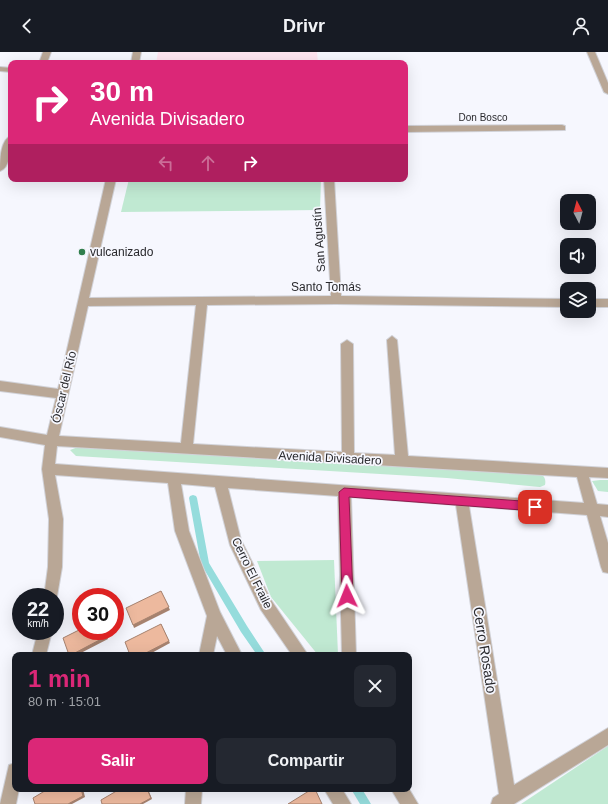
<!DOCTYPE html>
<html lang="es">
<meta charset="utf-8">
<style>
body{margin:0;font-family:Helvetica,sans-serif;background:#242831;color:#f1f3f6;height:100vh;display:flex;flex-direction:column;font-size:15px;white-space:nowrap}
*{box-sizing:border-box;margin:0}
p{font-size:13px;color:#9ea1a6}
.icon{flex:none;width:22px;height:22px;fill:none;stroke:currentColor;stroke-width:2;stroke-linecap:round;stroke-linejoin:round}
.map{position:relative;flex:1;overflow:hidden}
.panel{position:absolute;left:12px;top:600px;width:400px;height:140px;display:flex;flex-direction:column;background:#171b24;border-radius:8px;box-shadow:0 4px 16px #0002}
.panel>*{flex:none}
.banner{position:absolute;left:8px;top:8px;width:400px;height:122px;border-radius:8px;box-shadow:0 4px 16px #0002;background:#db2777;color:#fff;overflow:hidden}
.needle{width:26px;rotate:354deg}
.controls{position:absolute;left:560px;top:142px;display:grid;gap:8px}
.controls a{display:grid;place-items:center;width:36px;height:36px;border-radius:8px;background:#171b24;box-shadow:0 4px 16px #0002;font-size:20px}
.speed{position:absolute;left:12px;top:536px;display:flex;gap:8px;font-size:20px;font-weight:700;text-align:center}
.speed>*{display:grid;place-content:center;width:52px;height:52px;border-radius:50%;background:#171b24;box-shadow:0 4px 16px #0002;line-height:1}
.speed small{font-size:10px;font-weight:400}
.speed .limit{border:6px solid #d22;background:#fff;color:#111}
.pin{position:absolute;display:grid;place-items:center;width:34px;height:34px;color:#fff;margin:-17px;border-radius:8px;box-shadow:0 2px 6px #0006}
.me{position:absolute;width:44px;margin:-22px;rotate:358deg;stroke-linejoin:round;filter:drop-shadow(0 0 3px #0008)}
.turn{display:flex;align-items:center;gap:14px;height:84px;padding:0 16px;font-size:18px}
.turn .icon{width:52px;height:52px;stroke-width:2.5}
.turn b{display:block;font-size:28px;line-height:34px}
.lanes{display:flex;align-items:center;height:38px;padding:0 16px;background:#0003;justify-content:center;gap:20px;direction:ltr}
.lanes .off{opacity:.35}
.round{display:grid;place-items:center;flex:none;width:42px;height:42px;border-radius:8px;background:#242831}
.head{display:flex;align-items:center;justify-content:space-between;height:68px;padding:0 16px}
h1{font-size:24px;font-weight:700;line-height:30px;color:#db2777}
.action{display:flex;gap:8px;margin-top:auto;padding:8px 16px}
.action a{flex:1;height:46px;border-radius:8px;background:#db2777;color:#fff;font-size:16px;font-weight:700;line-height:46px;text-align:center}
.action a+a{background:#242831;color:#f1f3f6}
header{display:flex;justify-content:space-between;align-items:center;height:52px;padding:0 16px;background:#171b24;font-size:18px;font-weight:700}
.map>svg:first-child{display:block}
.industrial{fill:#fee5f0}
.green{fill:#c0e9d2}
.lines{fill:none;stroke-linecap:round;stroke-linejoin:round}
.stream{fill:#95dcdc;fill-rule:evenodd}
.minor-casing{stroke:#d1d2d8;stroke-width:2}
.minor{fill:#b9a796;fill-rule:evenodd}
.shaded-wall{fill:#a6826f}
.building{fill:#edb99e;stroke:#a6826f}
.route{fill:#db2777;stroke:#8e194d}
.poi-dot{fill:#317e4d;stroke:#f6f7fe;stroke-width:1.5}
.labels{text-anchor:middle;stroke-width:3.5;stroke-linejoin:round;paint-order:stroke}
.far-street-label{font-size:10px;fill:#28282c;stroke:#f6f7fe}
.street-label{font-size:12px;fill:#28282c;stroke:#f6f7fe}
.poi-label{font-size:12px;fill:#28282c;stroke:#f6f7fe;text-anchor:start}
.near-street-label{font-size:14px;fill:#28282c;stroke:#f6f7fe}
</style>
<header><svg class="icon" aria-label="back" viewBox="0 0 24 24"><path d="M15 5l-7 7 7 7"/></svg>Drivr<svg class="icon" aria-label="person" viewBox="0 0 24 24"><circle cx="12" cy="8" r="4"/><path d="M4 21q1-7 8-7t8 7"/></svg></header>
<div class="map">
<svg width="608" height="752" viewBox="0 0 608 752">
<rect width="100%" height="100%" fill="#f6f7fe"/>
<path class="industrial" d="M158,0H317L318,11H156Z"/>
<g class="green">
<path d="M129,127H321L320,158L121,160Z"/>
<path d="M78,395L541,422C545,425 546,428 545,433L540,435L447,426L76,404L70,398Z"/>
<path d="M600,428H608V440L598,439L592,429Z"/>
<path d="M334,508L338,603H318L271,545L257,509Z"/>
<path d="M608,694V752H521Z"/>
</g>
<g class="lines">
<g class="stream">
<path d="M193,443L196,444L197,446L209,511L247,574L266,603H257L241,580L201,512L189,446L190,444Z"/>
<path d="M351,737H362L371,752H360Z"/>
</g>
<g class="minor-casing">
<g id="minor">
<path d="M43,0H51L47,11H39Z"/>
<path d="M133,0H141L139,11H131Z"/>
<path d="M587,0H595L608,31V42L604,40Z"/>
<path d="M0,15L11,16V20L0,19Z"/>
<path d="M562,73L565,74V78L405,80V74Z"/>
<path d="M11,84C11,94 11,115 0,119C0,109 0,88 11,84Z"/>
<path d="M106,127H116L89,246L331,244L324,127H334L341,244L567,247V255L336,252L207,253L193,392L342,400L341,292L347,288L353,292L354,401L395,403L387,288L392,284L397,288L408,404L608,416V426L589,425L597,452L608,453V465L600,464L608,491V521L603,520L601,515L587,463L469,454L514,733L608,676V693L514,752H491L493,746L499,742L456,453L351,445L356,603H342L338,444L228,436L241,488L271,548L308,603H292L261,558L230,493L215,435L181,432L189,479L220,560L242,603H227L217,584L213,603H199L207,564L175,479L168,431L55,423L63,467L62,515L56,550L55,545H44L48,515L49,467L42,417L45,393L0,385V375L47,383L56,346L0,339V329L58,337ZM196,253L181,391L59,384L88,254ZM57,394L577,425L584,451L55,412Z"/>
<rect x="589" y="247" width="19" height="8"/>
<path d="M38,579H52L46,603H32Z"/>
<path d="M15,711V737H19L16,752H0L9,713Z"/>
<path d="M186,737H202L201,752H185Z"/>
<path d="M324,737H342L351,752H333Z"/>
<path d="M391,737H409L418,752H400Z"/>
</g>
</g>
<use href="#minor" class="minor"/>
</g>
<g class="shaded-wall">
<path d="M161,539L170,558L134,576L133,573Z"/>
<path d="M161,572L170,591L148,603H142Z"/>
<path d="M105,579L108,587L77,603H71Z"/>
<path d="M81,737H83L85,745L72,752H68Z"/>
<path d="M147,737H148L152,747L143,752H140Z"/>
</g>
<g class="building">
<path d="M161,539L169,555L133,573L126,556Z"/>
<path d="M161,572L169,589L142,603H130L125,590Z"/>
<path d="M81,577V579H105L107,584L71,603H69L63,586Z"/>
<path d="M48,737H81L83,744L68,752H35L33,746Z"/>
<path d="M120,737H147L151,746L140,752H102L101,748Z"/>
<path d="M312,737H315L322,752H288Z"/>
</g>
<path class="route" d="M344,436L535,450L540,455L535,459L349,445L353,544L351,547L347,549L344,547L342,544L339,440Z"/>
<circle class="poi-dot" cx="82" cy="200" r="4"/>
<g class="labels">
<g class="far-street-label">
<text x="483" y="69">Don Bosco</text>
</g>
<g class="street-label">
<text transform="translate(319 188) rotate(-94)" y="4">San Agustín</text>
<text x="326" y="239">Santo Tomás</text>
<text transform="translate(64 335) rotate(-77)" y="4">Óscar del Río</text>
<text transform="translate(330 406) rotate(3)" y="4">Avenida Divisadero</text>
<text transform="translate(252 521) rotate(64)" y="4">Cerro El Fraile</text>
</g>
<g class="poi-label">
<text x="90" y="204">vulcanizado</text>
</g>
<g class="near-street-label">
<text transform="translate(485 598) rotate(81)" y="5">Cerro Rosado</text>
</g>
</g>
</svg>
<div class="controls">
<a><svg class="needle" viewBox="-14 -14 28 28"><path d="M0-13l5 13h-10z" fill="#e53935"/><path d="M0 13l5-13h-10z" fill="#9ea1a6"/></svg></a>
<a><svg class="icon" aria-label="sound" viewBox="0 0 24 24"><path d="M4 9h4l5-4v14l-5-4H4zM17 9q2 3 0 6"/></svg></a>
<a><svg class="icon" aria-label="layers" viewBox="0 0 24 24"><path d="M12 4l9 5-9 5-9-5zM3 14l9 5 9-5"/></svg></a>
</div>
<div class="speed"><div>22<small>km/h</small></div><div class="limit">30</div></div>
<div class="pin" style="left:535px;top:455px;background:#d93025"><svg class="icon" aria-label="arrive" viewBox="0 0 24 24"><path d="M6 21V4h12l-3 4 3 4H6"/></svg></div>
<svg class="me" style="left:347px;top:544px" viewBox="-20 -20 40 40"><path d="M0-17L14 15 0 8-14 15z" fill="#db2777" stroke="#fff" stroke-width="4"/></svg>
<div class="banner">
<div class="turn"><svg class="icon" aria-label="right" viewBox="0 0 24 24"><path d="M7 20v-9h11M14 6l5 5-5 5"/></svg><div><b>30 m</b>Avenida Divisadero</div></div>
<div class="lanes"><svg class="icon off" aria-label="left" viewBox="0 0 24 24"><path d="M17 20v-9H6M10 6l-5 5 5 5"/></svg><svg class="icon off" aria-label="ahead" viewBox="0 0 24 24"><path d="M12 20V5M6 11l6-6 6 6"/></svg><svg class="icon" aria-label="right" viewBox="0 0 24 24"><path d="M7 20v-9h11M14 6l5 5-5 5"/></svg></div>
</div>
<section class="panel">
<div class="head"><div><h1>1 min</h1><p>80 m · 15:01</p></div><a class="round"><svg class="icon" aria-label="close" viewBox="0 0 24 24"><path d="M6 6l12 12M18 6L6 18"/></svg></a></div>
<div class="action"><a>Salir</a><a>Compartir</a></div>
</section>
</div>
